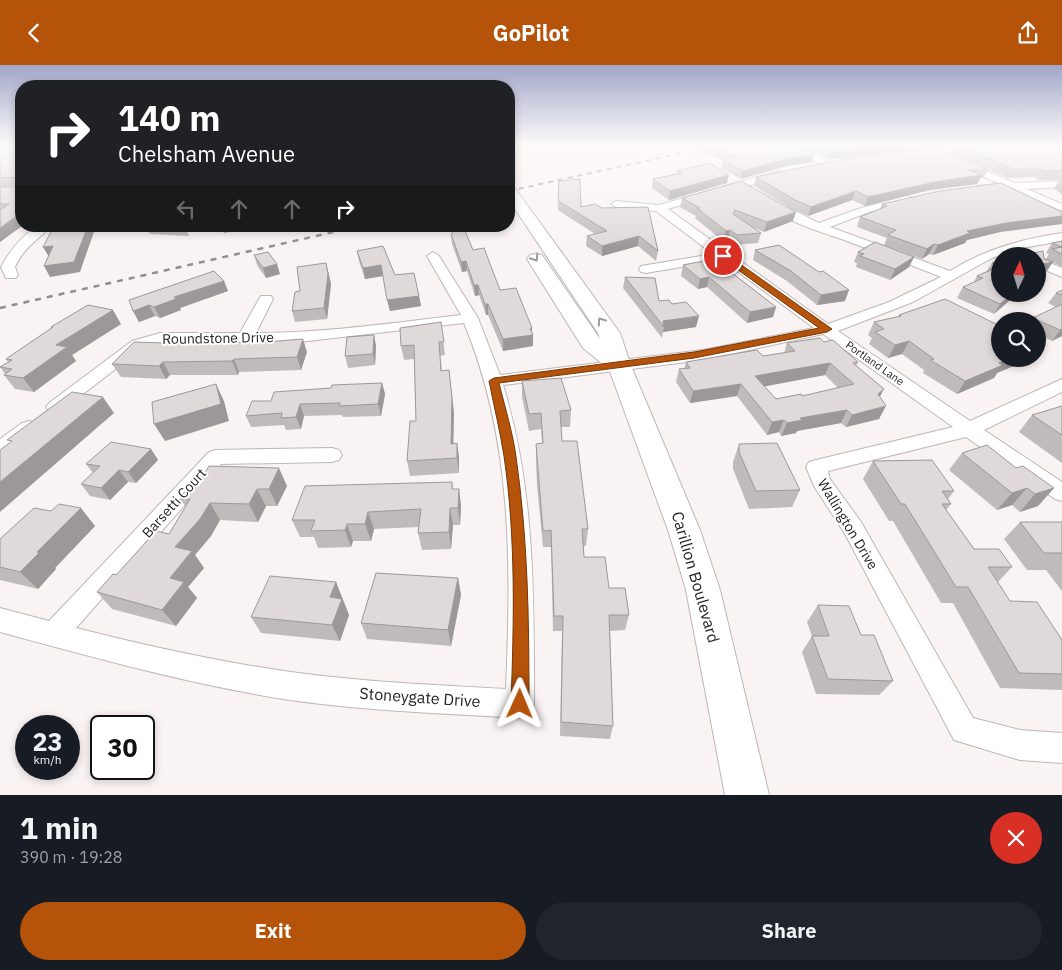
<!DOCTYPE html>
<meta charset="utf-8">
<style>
body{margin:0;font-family:"IBM Plex Sans",sans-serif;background:#20242c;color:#f1f3f6;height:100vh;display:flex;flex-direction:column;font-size:19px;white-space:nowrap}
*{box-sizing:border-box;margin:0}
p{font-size:16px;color:#9ea1a6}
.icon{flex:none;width:28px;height:28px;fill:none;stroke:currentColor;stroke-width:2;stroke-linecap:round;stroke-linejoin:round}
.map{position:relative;height:730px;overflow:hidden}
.details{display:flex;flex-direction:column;background:#171b24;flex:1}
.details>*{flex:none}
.top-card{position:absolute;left:15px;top:15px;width:500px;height:152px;border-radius:20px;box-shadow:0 2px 8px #0003;background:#202124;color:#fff;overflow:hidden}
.needle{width:32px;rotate:4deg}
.tools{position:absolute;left:991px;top:182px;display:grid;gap:10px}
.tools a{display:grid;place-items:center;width:55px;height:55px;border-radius:50%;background:#171b24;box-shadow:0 2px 8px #0003;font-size:25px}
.speed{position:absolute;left:15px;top:650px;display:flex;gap:10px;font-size:25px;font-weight:700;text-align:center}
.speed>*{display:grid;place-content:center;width:65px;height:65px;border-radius:50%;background:#171b24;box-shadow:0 2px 8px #0003;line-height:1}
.speed small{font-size:12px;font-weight:400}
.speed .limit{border:2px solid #111;border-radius:8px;background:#fff;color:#111}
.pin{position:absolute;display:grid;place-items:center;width:42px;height:42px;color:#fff;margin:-21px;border:2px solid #fff;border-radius:50%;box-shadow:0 1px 5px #0007}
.me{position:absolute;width:55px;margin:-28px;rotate:1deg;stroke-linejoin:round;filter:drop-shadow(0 0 4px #0008)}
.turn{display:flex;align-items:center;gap:18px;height:105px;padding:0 20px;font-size:22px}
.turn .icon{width:65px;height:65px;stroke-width:2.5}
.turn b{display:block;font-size:35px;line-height:42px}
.lanes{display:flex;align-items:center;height:48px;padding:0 20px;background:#0003;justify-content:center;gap:25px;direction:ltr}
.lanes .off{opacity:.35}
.round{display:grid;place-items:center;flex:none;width:52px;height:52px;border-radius:26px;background:#20242c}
.head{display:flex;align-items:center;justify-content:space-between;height:85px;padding:0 20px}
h1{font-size:30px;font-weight:700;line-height:38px}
.action{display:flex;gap:10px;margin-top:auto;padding:10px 20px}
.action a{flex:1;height:58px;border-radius:30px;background:#b45309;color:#fff;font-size:20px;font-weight:700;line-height:58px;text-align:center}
.action a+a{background:#20242c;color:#f1f3f6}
header{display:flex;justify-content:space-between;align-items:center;height:65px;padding:0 20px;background:#b45309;color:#fff;font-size:22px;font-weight:700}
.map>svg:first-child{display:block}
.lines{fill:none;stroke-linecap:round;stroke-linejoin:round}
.street-casing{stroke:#bdb6b7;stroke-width:2}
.secondary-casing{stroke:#bdb6b7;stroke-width:2}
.street{fill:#fff;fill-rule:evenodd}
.secondary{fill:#fff;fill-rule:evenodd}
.rail-far1{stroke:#928d8e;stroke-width:2;stroke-dasharray:5 5;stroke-linecap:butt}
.rail{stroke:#928d8e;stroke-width:2.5;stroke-dasharray:6 6;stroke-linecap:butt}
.wall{fill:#c0bbbb;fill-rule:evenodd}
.shaded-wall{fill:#9c9899}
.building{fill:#dfd9da;stroke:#9c9899;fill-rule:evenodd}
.oneway{stroke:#9d9c9c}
.route{fill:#b45309;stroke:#753606}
.labels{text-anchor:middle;stroke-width:4;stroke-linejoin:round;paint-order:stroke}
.far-street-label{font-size:11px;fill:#262324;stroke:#fff}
.street-label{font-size:14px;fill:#262324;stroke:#fff}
.near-street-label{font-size:16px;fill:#262324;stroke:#fff}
</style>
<header><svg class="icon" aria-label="back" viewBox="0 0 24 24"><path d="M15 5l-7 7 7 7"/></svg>GoPilot<svg class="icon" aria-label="share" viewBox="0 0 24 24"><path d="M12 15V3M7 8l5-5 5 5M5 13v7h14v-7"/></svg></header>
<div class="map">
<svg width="1062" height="730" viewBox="0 0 1062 730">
<rect width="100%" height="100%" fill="#faf3f4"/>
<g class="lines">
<g class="street-casing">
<g id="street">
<path d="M533,80H551L547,83L509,89V83Z"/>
<path d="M790,80H796L831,98L826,101L823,100L790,84Z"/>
<path d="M966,80L982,81L978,84L919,90L914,87L919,84Z"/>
<path d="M963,96L1015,118L1062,116V122L1027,124L1062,139V146L1012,125H977L976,123L977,121L1000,119L960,101V97Z"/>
<path d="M778,106L783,109L781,111L668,144L828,259L889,237L941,212C909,199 876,187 844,175C822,167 782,156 768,139L769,137C776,135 810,154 819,158L861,143L907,131L911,132L912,134L911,136L869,147L830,162L950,206C985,184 1022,174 1062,168V176L1022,183L992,193L913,237L838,266L970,356L1062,314V327L984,365L1062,417V436L1055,434L966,372L828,406L830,414L861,457L973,653L1020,665L1062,668V698L1020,695L954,675L845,469L814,421L806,402L809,397L816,395L953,362L823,269L703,295L503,320C535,423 534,532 534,639L530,649L520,653C443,648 366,646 290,635C192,620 96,593 0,567V543L49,556L209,387L216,385L332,383L339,385L342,390L339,395L332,397L221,399L76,563C147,581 219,597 291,607C363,617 435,620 506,624C511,499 513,376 464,258L290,278H161L144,282L61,346L55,348L49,346L46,342L49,338L132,276L160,268H240L259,234L261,231H271L273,234L256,268C324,268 392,258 461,250L427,191L433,187L439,191L478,253L500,310L703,285L814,263L722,195L646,208L641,207L639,204L641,201L713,189L656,146L616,142L611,139L616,136L659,140Z"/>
<path d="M37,161H51C37,176 24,182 15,202L18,210L16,213H6L1,202C10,185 21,172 37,161Z"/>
<path d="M1038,193L1062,203V212L1038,202Z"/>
<path d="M29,356L36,358L38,362L36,366L7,389L0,391V374L22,358Z"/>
</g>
</g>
<g class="secondary-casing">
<path id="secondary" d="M509,121L514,122L620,268L631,301L700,465L720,525L769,730H725L686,525L668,465L609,304L583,283L527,194L530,190L536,189L542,190L600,274L598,268L509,135Z"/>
</g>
<use href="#street" class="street"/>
<use href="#secondary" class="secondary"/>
<path class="rail-far1" d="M509,126L718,80"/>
<path class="rail" d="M0,243L360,161"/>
</g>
<g class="wall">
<path d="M0,80H21V161L0,177V122H16V121L0,122Z"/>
<path d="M688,80H795L812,97L786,101L741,114L721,103L723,95Z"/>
<path d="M799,80H951L829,94Z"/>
<path d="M956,80H1062V115H1039L1035,112L1008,113L952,88Z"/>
<path d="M988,105L983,113H980L977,119L930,125L865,141L852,135L808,151L792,144L754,121L756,112Z"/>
<path d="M677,106L727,118L669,135L652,123L653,114L676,109Z"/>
<path d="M1059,115H1062V129L1054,124Z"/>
<path d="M559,116L581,142L602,143L648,142L658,186L656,196L638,181L602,191L586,181L587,171L595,169L558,145Z"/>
<path d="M682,133L793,156L764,167L752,162L761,168L758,178L734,180L728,175L723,176L695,153L696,151L680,142Z"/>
<path d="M882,139L1000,167L967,175L965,178L933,190L929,189L922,194L884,180L887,173L857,162L860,152L880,144Z"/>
<path d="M143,161H185L189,171L150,169Z"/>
<path d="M451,169L473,185L500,225L532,268L533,270V281L503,286L488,250H486L479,230L475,231L467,206L462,207L452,179Z"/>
<path d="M1062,176V202L1052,197L1046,207L1043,208L1038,216V191L1046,194L1049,189L1046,188L1052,178Z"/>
<path d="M755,185L845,236L817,240L787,216L753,195Z"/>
<path d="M357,186L395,210L419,231L421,241L390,246L383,211L365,214L359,196Z"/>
<path d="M858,187L914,192L909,202L890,215L856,202L857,198L854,197Z"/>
<path d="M254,190L280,209L266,213L257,200Z"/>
<path d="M714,194L776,242L773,252L747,258L707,222L698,224L681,211L683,200Z"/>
<path d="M1000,195L1017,229L994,249L957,233L963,222L974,217L977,211L987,206L992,198Z"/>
<path d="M326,198L331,219L327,254L295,257L292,246L300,226Z"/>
<path d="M625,212L659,236L672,239L696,262L663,267L662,273L623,223Z"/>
<path d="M224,216L228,226L180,243L181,245L160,253L155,251L139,257L133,246Z"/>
<path d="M1062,225V271L1052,276L1038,269V256H1030L1033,253L1056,242L1048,238L1056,228Z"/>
<path d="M899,250L1030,294L997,308L994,313L957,329L923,308L924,305L902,289L888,293L869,279L872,273L868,270L874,257L898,252Z"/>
<path d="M441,257L445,290L440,291L442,305L454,347L453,379L457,378L459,393V408L410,411L407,396L416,356L414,294L404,295L401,281Z"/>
<path d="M121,259L72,290L76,296L34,327L15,324L4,310L5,309L0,302L8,297L6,294L52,263L51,262Z"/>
<path d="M374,270L376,281L375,300L348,303L345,291Z"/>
<path d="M824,277L858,297L856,301L884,324L879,332V354L846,362L841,358L797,366L796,368L781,371L779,367L767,370L737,331L690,338L676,317L679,304H684L686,297L763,291L784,288L787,278ZM825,310L838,323L802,331L776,334L764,321Z"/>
<path d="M307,287L301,305L239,307L238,310H170L166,314L121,312L112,299Z"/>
<path d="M522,316L571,345L570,362H561L562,376L588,464L586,481H583L584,492L609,523L629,550L625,565L610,566L613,661L610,674L560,671L562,566H553L551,482H543L537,420L536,395V379L542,378L541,364L529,366L522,332Z"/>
<path d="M382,318L385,329L381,351L343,352L342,350L304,351L301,364L286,365L284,360L251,362L246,351L271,336L331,323Z"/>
<path d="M1062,341V398L1019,367L1032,350Z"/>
<path d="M739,379L800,425L792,442L749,444L733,404V397Z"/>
<path d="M151,384L158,395L136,418L128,417L110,435L90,431L81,419L93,408L86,399Z"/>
<path d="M962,388L1016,403L1054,423L1038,441L1020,447L1012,440L997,445L949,405Z"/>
<path d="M873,396L954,426L948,434L951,439L946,445L974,484L1012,502L998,517L1010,536L1062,575V625L1000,623L953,538H941L893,456H889L863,414Z"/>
<path d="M193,414L287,421L277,441H266L258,457L220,455L211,471L195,490L204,503L188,522L197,533L176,561L112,544L97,527L116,510L169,469L186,442L180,434Z"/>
<path d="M452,417L453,424H459L461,441L460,460H453L451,484L422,485L418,468L419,462L374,464L371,476H353L351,482L318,483L314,472H300L292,455Z"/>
<path d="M1020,457H1062V526L1046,505H1027L1004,474Z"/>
<path d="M95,461L55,503L56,504L38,524L0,515V474Z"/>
<path d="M458,513L461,530L451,581L367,574L361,558Z"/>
<path d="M336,517L349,550L340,576L261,568L251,552Z"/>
<path d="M818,540L861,570L893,616L879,630L816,629L802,587L812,571L807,557Z"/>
</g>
<g class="shaded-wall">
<path d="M888,80H951L829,94L832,86Z"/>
<path d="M815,89L812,97L786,101L741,114L743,106L789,93Z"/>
<path d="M729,110L727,118L669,135L670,126Z"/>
<path d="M982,110L977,119L930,125L865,141L868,132L935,117Z"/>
<path d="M856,126L852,135L808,151L811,142Z"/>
<path d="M796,147L793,156L764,167L767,157Z"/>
<path d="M21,148V161H22L0,177V163Z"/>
<path d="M1062,151V159L1000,167L967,175L965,178L933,190L938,180L967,166L1006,158Z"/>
<path d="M88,161H96L80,207L50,212L44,201Z"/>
<path d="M222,161H260L224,168Z"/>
<path d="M730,165L728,175L723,176L726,166Z"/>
<path d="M639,171L638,181L602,191V181Z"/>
<path d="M934,179L929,189L922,194L927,184Z"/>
<path d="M53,181L49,192L43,182Z"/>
<path d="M914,192L909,202L890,215L895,204Z"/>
<path d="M466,196L467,206L462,207L461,197Z"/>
<path d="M1053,197L1046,207L1043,208L1038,216V200Z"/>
<path d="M326,198L331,219L327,254L324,243Z"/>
<path d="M277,199L280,209L266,213L263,203Z"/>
<path d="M381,200L383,211L365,214L363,203Z"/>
<path d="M709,212L707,222L698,224L700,214Z"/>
<path d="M224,216L228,226L180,243L181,245L160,253L154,242L174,232Z"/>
<path d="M474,220H478L479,230L475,231Z"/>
<path d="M849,225L845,236L817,240L821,230Z"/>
<path d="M1012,229H1017L994,249L1000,239Z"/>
<path d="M419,231L421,241L390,246L387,235Z"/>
<path d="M485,239H488V250H486Z"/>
<path d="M149,240L155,251L139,257L133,246Z"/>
<path d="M776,242L773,252L747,258L750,247Z"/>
<path d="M113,245L121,259L72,290L76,296L34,327L23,313L56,280Z"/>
<path d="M699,251L696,262L663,267L664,262L663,256Z"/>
<path d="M530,263H532V270H533V281L503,286V274Z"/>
<path d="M1062,264V271L1052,276L1060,265Z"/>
<path d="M374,270L376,281L375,300L373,289Z"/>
<path d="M303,274L307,287L301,305L297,292Z"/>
<path d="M909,276L902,289L888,293L895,280Z"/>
<path d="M234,294L239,307L238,310L232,296Z"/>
<path d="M1009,294H1031L997,308L994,313L957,329L965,316L999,298Z"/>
<path d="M163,297L170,310L166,314L159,301Z"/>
<path d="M830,298L825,310L751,324L755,311Z"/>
<path d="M449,305L454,347L453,393L451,379Z"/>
<path d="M382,318L385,329L381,351L378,339Z"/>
<path d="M216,319L224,336L229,356L165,376L154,359Z"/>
<path d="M741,319L737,331L690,338L693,326Z"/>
<path d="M884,324L877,337L878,329Z"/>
<path d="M103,332L114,348L0,447V417Z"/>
<path d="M300,339L304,351L301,364L296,352Z"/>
<path d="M886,341L879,354L846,362L852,350Z"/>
<path d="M847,345L841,358L797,366L796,368L781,371L787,358L800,353Z"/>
<path d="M784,355L779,367L767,370L772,357Z"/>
<path d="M457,378L459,393V408L457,393Z"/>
<path d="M151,384L158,395L136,418L128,407Z"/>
<path d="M279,403L287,421L277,441L269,424Z"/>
<path d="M119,405L128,417L110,435L101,423Z"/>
<path d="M1027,423L1012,440L997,445L1012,428Z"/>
<path d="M1054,423L1038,441L1020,447L1035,429Z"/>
<path d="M257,424L266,441L258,457L249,439Z"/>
<path d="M459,424L461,441L460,460L458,443Z"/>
<path d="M210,438L220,455L211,471L195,490L204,503L188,522L197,533L176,561L162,545L170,513L175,482Z"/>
<path d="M81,443L95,461L55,503L56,504L38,524L20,507L37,487Z"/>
<path d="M450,443L453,460L451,484L449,467Z"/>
<path d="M368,447L374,464L371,476L365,459Z"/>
<path d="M347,459L353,476L351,482L345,465Z"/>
<path d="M458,513L461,530L451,581L448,565Z"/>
<path d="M336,517L349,550L340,576L332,560L330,532Z"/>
</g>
<g class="building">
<path d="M0,80H21V148L0,163V145L9,139H0V122H16L18,120L16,112L0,113Z"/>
<path d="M708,80H795L815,89L789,93L743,106L723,95L736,92Z"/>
<path d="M818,80H888L832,86Z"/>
<path d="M956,80H1062V106H1044L1040,104H1013Z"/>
<path d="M936,82L988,105H969L982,110L935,117L868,132L856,126L811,142L795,135L756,112L843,94Z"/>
<path d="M710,98L729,110L670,126L653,114L682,108L677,106Z"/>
<path d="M580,114L581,142L595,139L602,143L648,142L658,186L639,171L602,181L587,171L607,166L558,136L559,116Z"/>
<path d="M741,116L796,147L767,157L735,145L733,149L761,168L737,170L730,165L726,166L697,143H700L682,133Z"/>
<path d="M1001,118L1062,147V151L1006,158L967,166L970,168L938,180L934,179L927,184L888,170L896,165L860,152L887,141L882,139L940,126Z"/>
<path d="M54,161H88L74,197L44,201L53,181L43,182Z"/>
<path d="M458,161H463L473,185L484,183L500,225L516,223L532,263H530L533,270L503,274L488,239H485L478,220H474L466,196L461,197L451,169Z"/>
<path d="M1062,176V189L1052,184L1062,182L1052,178Z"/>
<path d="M875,177L914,192L895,204L860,191L864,189L858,187Z"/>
<path d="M779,180L819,207L823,206L849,225L821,230L791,206L755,185Z"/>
<path d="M383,181L395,210L414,208L419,231L387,235L381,200L363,203L357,186Z"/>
<path d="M1043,186L1044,194L1053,197L1038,200V191H1020Z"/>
<path d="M268,187L277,199L263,203L254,190Z"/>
<path d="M714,194L776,242L750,247L709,212L700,214L683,200Z"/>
<path d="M1000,195V229H1012L1000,239L963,222L983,213L977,211L1000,201L992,198Z"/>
<path d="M326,198L328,209L324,243L292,246L295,227L300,226L297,202Z"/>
<path d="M1038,201L1045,205L1038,209Z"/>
<path d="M214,206L224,216L174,232L176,234L154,242L149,240L133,246L129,235Z"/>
<path d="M625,212L655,213L659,236L669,235L672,239L686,237L699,251L663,256L664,262Z"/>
<path d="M1062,225V230L1056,228Z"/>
<path d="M945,234L1000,261V294H1009L999,298L1003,300L965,316L930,295L934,294L909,276L895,280L875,267L884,264L874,257L901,251L899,250Z"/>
<path d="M1062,239V264L1060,265L1033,253Z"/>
<path d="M88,240L113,245L56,280L67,282L23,313L4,310L12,304L0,302L12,295L6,294L53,262H51Z"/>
<path d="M441,257L444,277H439L441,306L449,305L452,333L451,379L457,378V393L407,396L410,356H416L414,280L401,281L400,263Z"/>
<path d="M374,270L373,289L345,291L347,272Z"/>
<path d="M820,273L824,277L833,275L858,297L853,298L884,324L878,329L886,341L852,350L847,345L800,353L802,355L787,358L784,355L772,357L741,319L693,326L679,304L690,303L686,297L757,285L763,291L795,286L787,278ZM830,298L854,319L802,331L801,329L776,334L755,311Z"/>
<path d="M303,274L297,292L234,294L232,296L163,297L159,301L112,299L134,277L195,279L196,278L266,277Z"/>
<path d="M561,313L571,345L560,346L562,376H577L588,464H582L584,492H605L609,523H625L629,550H609L613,661L561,657L563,551H554L551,465L543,466L538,404L536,379L543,378L541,348L529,349L522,316Z"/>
<path d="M382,318L378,339L339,341L340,338L300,339L296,352L281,353L282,348L246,351L252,336H271L274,327L331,323L332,320Z"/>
<path d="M216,319L221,339L154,359L152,337Z"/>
<path d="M72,327L103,332L0,417V385L12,376L7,375Z"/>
<path d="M1062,341V370L1032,350Z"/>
<path d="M111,377L151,384L128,407L119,405L101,423L81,419L100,401L86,399Z"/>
<path d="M777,378L800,425L756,426L739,387V379Z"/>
<path d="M987,380L1016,403L1023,401L1054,423L1035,429L1027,423L1012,428L962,388Z"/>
<path d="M932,395L954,426H942L951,439H942L974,484H999L1012,502H988L1010,536L1037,537L1062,575V609L1019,608L968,522H956L905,439H901L873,396Z"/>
<path d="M209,401L279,403L269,424H257L249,439L210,438L200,454L175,482L192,486L170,513L184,517L162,545L97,527L113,509L116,510L156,466L169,469L190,434H180L193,414H201Z"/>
<path d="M452,417V424H459L458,443H450L449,467L418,468L421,444L368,447L365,459H347L345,465L311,466L315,455H292L305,421Z"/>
<path d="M59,439L81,443L37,487L39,488L20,507L0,502V474L34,443L51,446Z"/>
<path d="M1020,457H1062V488H1044Z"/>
<path d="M376,508L458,513L448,565L361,558Z"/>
<path d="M270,511L336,517L330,532L342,534L332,560L251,552Z"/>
<path d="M818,540L849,541L861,570H874L893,616L828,614L812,571H829Z"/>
</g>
<defs><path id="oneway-chevron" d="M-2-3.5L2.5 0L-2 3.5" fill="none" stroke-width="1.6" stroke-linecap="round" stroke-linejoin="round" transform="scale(1.25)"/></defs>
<g class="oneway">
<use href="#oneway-chevron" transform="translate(535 193) rotate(57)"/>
<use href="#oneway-chevron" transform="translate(601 256) rotate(-125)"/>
</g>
<linearGradient id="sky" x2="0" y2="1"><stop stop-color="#a1a6c9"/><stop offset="0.44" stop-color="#fdfafa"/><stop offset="1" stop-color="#fdfafa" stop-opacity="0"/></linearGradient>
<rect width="1062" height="182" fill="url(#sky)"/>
<path class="route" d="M720,189H726L832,264L827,267L694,293L499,318C505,343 513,368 516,392C528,474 529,556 529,639L526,645L520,647L514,645L511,639C514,556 516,473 504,391C500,366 494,341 489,316L494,313L694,287L819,263L720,192Z"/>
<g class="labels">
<g class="far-street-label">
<text transform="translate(875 298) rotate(35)" y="4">Portland Lane</text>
</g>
<g class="street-label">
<text transform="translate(218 273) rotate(-1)" y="5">Roundstone Drive</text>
<text transform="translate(174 438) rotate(-48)" y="5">Barsetti Court</text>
<text transform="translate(848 459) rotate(59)" y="5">Wallington Drive</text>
</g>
<g class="near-street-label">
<text transform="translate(696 512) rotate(74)" y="6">Carillion Boulevard</text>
<text transform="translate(420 632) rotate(4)" y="6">Stoneygate Drive</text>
</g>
</g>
</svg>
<div class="tools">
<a><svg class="needle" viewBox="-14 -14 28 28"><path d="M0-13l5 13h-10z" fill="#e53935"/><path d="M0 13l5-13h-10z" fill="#9ea1a6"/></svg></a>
<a><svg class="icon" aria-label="search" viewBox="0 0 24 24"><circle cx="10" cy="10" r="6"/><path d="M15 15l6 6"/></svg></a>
</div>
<div class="speed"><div>23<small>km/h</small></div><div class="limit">30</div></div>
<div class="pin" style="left:723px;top:191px;background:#d93025"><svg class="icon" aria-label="arrive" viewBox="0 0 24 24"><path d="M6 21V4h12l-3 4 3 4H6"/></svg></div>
<svg class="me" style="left:520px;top:639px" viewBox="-20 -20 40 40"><path d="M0-17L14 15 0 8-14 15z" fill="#b45309" stroke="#fff" stroke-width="4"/></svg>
<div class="top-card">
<div class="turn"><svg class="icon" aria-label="right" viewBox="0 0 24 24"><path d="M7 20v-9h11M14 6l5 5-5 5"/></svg><div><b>140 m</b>Chelsham Avenue</div></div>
<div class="lanes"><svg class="icon off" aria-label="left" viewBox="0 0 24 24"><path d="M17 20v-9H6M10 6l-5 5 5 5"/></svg><svg class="icon off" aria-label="ahead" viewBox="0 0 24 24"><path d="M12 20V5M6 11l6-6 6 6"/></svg><svg class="icon off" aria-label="ahead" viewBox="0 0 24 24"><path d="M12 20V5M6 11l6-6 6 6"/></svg><svg class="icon" aria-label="right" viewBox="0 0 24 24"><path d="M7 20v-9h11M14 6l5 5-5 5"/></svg></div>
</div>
</div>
<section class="details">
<div class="head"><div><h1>1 min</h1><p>390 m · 19:28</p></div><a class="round" style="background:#d93025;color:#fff"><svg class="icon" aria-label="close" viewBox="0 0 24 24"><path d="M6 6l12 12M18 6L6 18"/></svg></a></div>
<div class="action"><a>Exit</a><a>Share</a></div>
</section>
